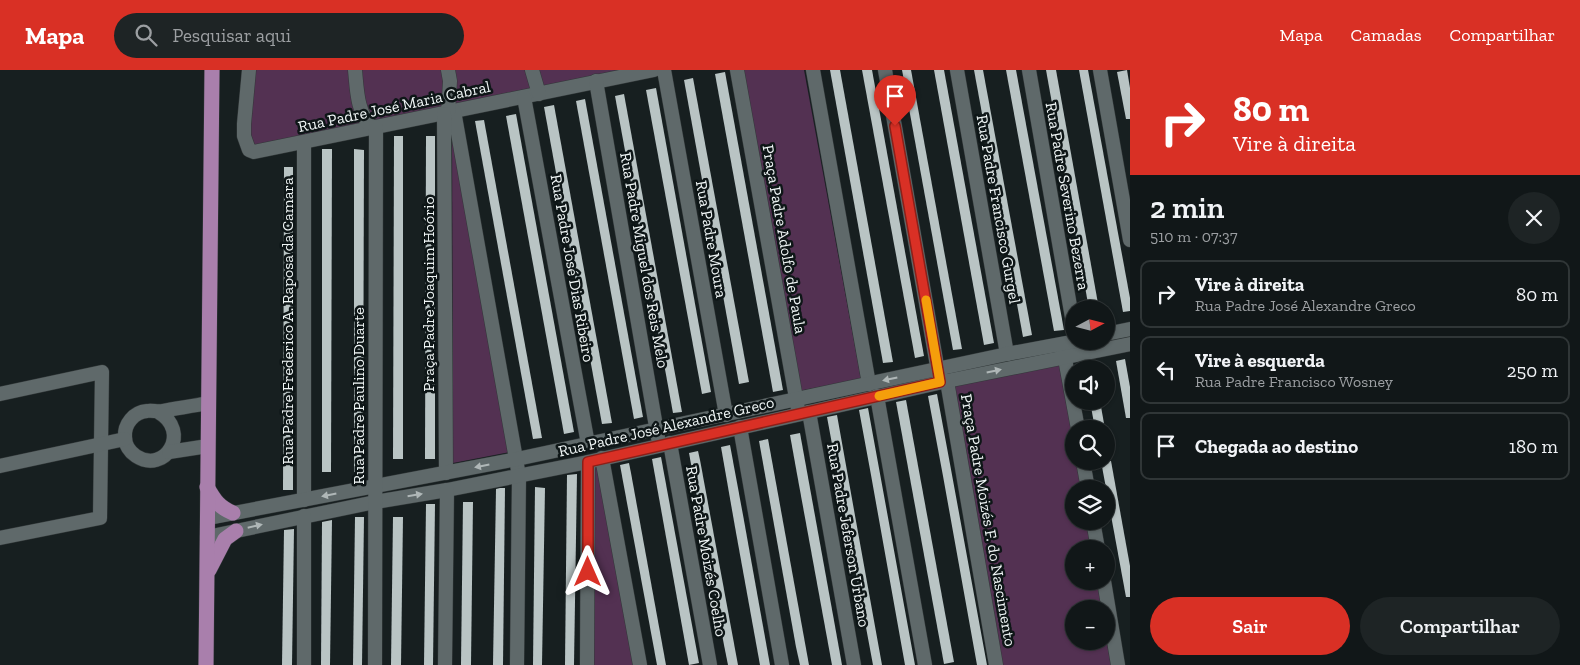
<!DOCTYPE html>
<html lang="pt">
<meta charset="utf-8">
<style>
body{margin:0;font-family:"Zilla Slab",serif;background:#1e2425;color:#f1f3f6;height:100vh;display:flex;flex-direction:column;font-size:19px;white-space:nowrap}
*{box-sizing:border-box;margin:0}
p{font-size:16px;color:#9c9fa2}
.icon{flex:none;width:28px;height:28px;fill:none;stroke:currentColor;stroke-width:2;stroke-linecap:round;stroke-linejoin:round}
.map{position:relative;flex:1;overflow:hidden}
.panel{display:flex;flex-direction:column;background:#111718;width:450px}
.panel>*{flex:none}
.top-card{background:#d93025;color:#fff;overflow:hidden}
.needle{width:32px;rotate:83deg}
.fabs{position:absolute;left:1065px;top:230px;display:grid;gap:10px}
.fabs a{display:grid;place-items:center;width:50px;height:50px;border-radius:50%;background:#111718;box-shadow:0 1px 4px #0004,0 0 0 1px #303637;font-size:25px}
.pin{position:absolute;display:grid;place-items:center;width:42px;height:42px;color:#fff;margin:-51px -21px;border-radius:50% 50% 50% 0;rotate:-45deg;box-shadow:0 0 5px #0007}
.pin .icon{rotate:45deg}
.me{position:absolute;width:55px;margin:-28px;rotate:0deg;stroke-linejoin:round;filter:drop-shadow(0 0 4px #0008)}
.turn{display:flex;align-items:center;gap:18px;height:105px;padding:0 20px;font-size:22px}
.turn .icon{width:65px;height:65px;stroke-width:2.5}
.turn b{display:block;font-size:35px;line-height:42px}
.round{display:grid;place-items:center;flex:none;width:52px;height:52px;border-radius:26px;background:#1e2425}
.head{display:flex;align-items:center;justify-content:space-between;height:85px;padding:0 20px}
h1{font-size:30px;font-weight:600;line-height:38px}
.button{display:flex;gap:10px;margin-top:auto;padding:10px 20px}
.button a{flex:1;height:58px;border-radius:30px;background:#d93025;color:#fff;font-size:20px;font-weight:600;line-height:58px;text-align:center}
.button a+a{background:#1e2425;color:#f1f3f6}
ul{padding:0;list-style:none}
li{display:flex;align-items:center;gap:15px;height:68px;margin:0 10px 8px;padding:0 10px;border:2px solid #303637;border-radius:10px}
li div{flex:1}
li b{display:block;font-size:19px}
li em{font-style:normal}
header{display:flex;align-items:center;gap:30px;box-sizing:border-box;height:70px;padding:0 25px;background:#d93025;color:#fff}
header strong{font-size:24px}
nav{display:flex;gap:28px;margin-inline-start:auto;font-size:18px}
.search{width:350px;height:45px;background:#1e2425;display:flex;align-items:center;gap:12px;box-sizing:border-box;padding:0 18px;border-radius:28px;color:#9c9fa2;font-size:19px}
main{display:flex;flex:1;min-height:0}
.map>svg:first-child{display:block}
.green{fill:#533152}
.building{fill:#b9c4c4}
.lines{fill:none;stroke-linecap:round;stroke-linejoin:round}
.minor-casing{stroke:#323839;stroke-width:15}
.major-casing{stroke:#323839;stroke-width:16}
.minor{stroke:#5f696a;stroke-width:14}
.major{stroke:#a97fac;stroke-width:15}
.oneway{fill:#afb7b7}
.route-casing{stroke:#8d1f18;stroke-width:12}
.route{stroke:#d93025;stroke-width:9}
.slow{stroke:#f59e0b;stroke-width:9}
.labels{text-anchor:middle;stroke-width:5;stroke-linejoin:round;paint-order:stroke}
.street-label{font-size:16px;fill:#f0f6f6;stroke:#0e1617}
</style>
<header>
<strong>Mapa</strong>
<div class="search"><svg class="icon" aria-label="search" viewBox="0 0 24 24"><circle cx="10" cy="10" r="6"/><path d="M15 15l6 6"/></svg>Pesquisar aqui</div>
<nav><a>Mapa</a><a>Camadas</a><a>Compartilhar</a></nav>
</header>
<main>
<div class="map">
<svg width="1130" height="595" viewBox="0 0 1130 595">
<rect width="100%" height="100%" fill="#171f20"/>
<g class="green">
<path d="M254,0H625L273,74H253L248,66Z"/>
<path d="M743,0H804L861,309L799,321Z"/>
<path d="M452,54L510,382L453,393Z"/>
<path d="M1060,292L1074,368V391H1078L1083,419H1074V451H1089L1094,479H1074V511H1100L1105,539H1074V571H1106V547L1115,595H1002L953,315Z"/>
<path d="M593,398H597L633,595H593Z"/>
</g>
<g class="building">
<path d="M830,0H840L893,292L883,293Z"/>
<path d="M862,0H872L924,286L915,288Z"/>
<path d="M902,0H911L962,279L953,280Z"/>
<path d="M934,0H944L994,273L984,275Z"/>
<path d="M974,0H983L1032,265L1023,267Z"/>
<path d="M1006,0H1016L1064,260L1054,261Z"/>
<path d="M1046,0H1056L1099,239H1089Z"/>
<path d="M1079,0H1088L1130,228V241L1123,242Z"/>
<path d="M1127,0L1130,18V49H1126L1117,2Z"/>
<path d="M725,2L783,320L773,322L715,4Z"/>
<path d="M693,8L749,312L739,314L684,10Z"/>
<path d="M656,18L711,322L702,324L646,20Z"/>
<path d="M624,24L682,342L673,343L615,26Z"/>
<path d="M585,29L643,347L634,349L576,31Z"/>
<path d="M554,35L612,353L602,354L544,37Z"/>
<path d="M516,44L574,362L564,364L506,46Z"/>
<path d="M484,50L542,368L533,369L475,51Z"/>
<path d="M394,66H403V389H393Z"/>
<path d="M426,66H435V389H425Z"/>
<path d="M322,79H332L331,402H322Z"/>
<path d="M354,79L364,80L363,403L354,402Z"/>
<path d="M284,97H293V420H283Z"/>
<path d="M1125,289L1130,317V348H1126L1116,291Z"/>
<path d="M937,324L950,394L987,595H977L943,406L928,326Z"/>
<path d="M906,330L954,592L944,594L896,332Z"/>
<path d="M1090,331H1100L1105,359H1095Z"/>
<path d="M868,338L906,546L915,595H905L871,405L859,340Z"/>
<path d="M837,345L854,440L882,595H873L862,536L827,347Z"/>
<path d="M800,363L833,545L842,595H832L797,404L790,365Z"/>
<path d="M768,369L780,435L809,595H800L796,577L759,371Z"/>
<path d="M730,375L743,445L770,595H760L735,457L721,377Z"/>
<path d="M698,381L700,390L738,595H728L724,575L689,383Z"/>
<path d="M661,387L699,593L689,595L652,389Z"/>
<path d="M1101,391H1111L1130,496V527H1126Z"/>
<path d="M629,393L631,403L666,595H657L620,395Z"/>
<path d="M577,404L574,595H565L567,405Z"/>
<path d="M535,417L545,418L542,595H533Z"/>
<path d="M500,418H505L503,595H493L496,419Z"/>
<path d="M463,432H473L471,595H461Z"/>
<path d="M426,434H435L433,595H424Z"/>
<path d="M355,447H364L362,595H353Z"/>
<path d="M393,447H403L401,595H391Z"/>
<path d="M332,450L330,595H321L322,452Z"/>
<path d="M294,459L292,595H282L284,460Z"/>
</g>
<g class="lines">
<g class="minor-casing">
<g id="minor">
<path d="M249,0L244,54V66L249,80L254,82L654,0"/>
<path d="M355,0C357,21 357,42 372,58"/>
<path d="M532,0L539,24"/>
<path d="M664,0L726,345"/>
<path d="M737,0L798,339"/>
<path d="M813,0L869,314"/>
<path d="M885,0L939,307"/>
<path d="M957,0L1007,284"/>
<path d="M1029,0L1074,259"/>
<path d="M1100,0L1130,170"/>
<path d="M596,11L658,368"/>
<path d="M524,27L588,374"/>
<path d="M454,41L519,406L517,595"/>
<path d="M448,43L450,11L448,0"/>
<path d="M444,44L446,403"/>
<path d="M1106,264L1130,259"/>
<path d="M1063,278L1078,359"/>
<path d="M947,311L996,595"/>
<path d="M0,324L102,302L100,448L0,468"/>
<path d="M877,326L925,595"/>
<path d="M158,342C192,361 165,405 136,386C130,382 125,375 125,367C124,354 134,342 147,341C152,340 157,342 162,341C178,338 193,336 208,333"/>
<path d="M809,342L854,595"/>
<path d="M740,357L782,595"/>
<path d="M670,373L710,595"/>
<path d="M169,382L208,376"/>
<path d="M602,388L640,595"/>
<path d="M1083,391L1088,419"/>
<path d="M0,396L125,369"/>
<path d="M304,430V73"/>
<path d="M208,448L517,389L1007,284L1077,271"/>
<path d="M1093,451L1098,479"/>
<path d="M207,467L375,432L447,420L588,392L947,311L1130,274"/>
<path d="M1104,511L1118,595"/>
<path d="M304,595V446"/>
<path d="M375,595L376,57"/>
<path d="M445,595L447,420"/>
<path d="M587,595L588,392"/>
</g>
</g>
<g class="major-casing">
<g id="major">
<path d="M207,417C215,431 219,437 233,443"/>
<path d="M209,500L225,469L236,461"/>
<path d="M206,595L212,0"/>
</g>
</g>
<use href="#minor" class="minor"/>
<use href="#major" class="major"/>
</g>
<defs><path id="oneway-solid" d="M-6-.8H1V-3.2L6.5 0L1 3.2V.8H-6Z" transform="scale(1.25)"/></defs>
<g class="oneway">
<use href="#oneway-solid" transform="translate(994 301) rotate(-12)"/>
<use href="#oneway-solid" transform="translate(890 309) rotate(168)"/>
<use href="#oneway-solid" transform="translate(482 396) rotate(169)"/>
<use href="#oneway-solid" transform="translate(329 425) rotate(169)"/>
<use href="#oneway-solid" transform="translate(415 425) rotate(-9)"/>
<use href="#oneway-solid" transform="translate(255 456) rotate(-13)"/>
</g>
<g class="lines">
<g class="route-casing">
<path id="route" d="M588,502V392L940,312L895,56"/>
</g>
<use href="#route" class="route"/>
<path class="slow" d="M879,326L940,312L926,230"/>
</g>
<g class="labels">
<g class="street-label">
<text transform="translate(394 36) rotate(-12)" y="6">Rua Padre José Maria Cabral</text>
<text transform="translate(1068 126) rotate(80)" y="6">Rua Padre Severino Bezerra</text>
<text transform="translate(999 139) rotate(80)" y="6">Rua Padre Francisco Gurgel</text>
<text transform="translate(712 169) rotate(80)" y="6">Rua Padre Moura</text>
<text transform="translate(785 169) rotate(80)" y="6">Praça Padre Adolfo de Paula</text>
<text transform="translate(645 190) rotate(80)" y="6">Rua Padre Miguel dos Reis Melo</text>
<text transform="translate(573 198) rotate(80)" y="6">Rua Padre José Dias Ribeiro</text>
<text transform="translate(428 224) rotate(-90)" y="6">Praça Padre Joaquim Hoório</text>
<text transform="translate(287 251) rotate(-90)" y="6">Rua Padre Frederico A. Raposa da Camara</text>
<text transform="translate(358 326) rotate(-90)" y="6">Rua Padre Paulino Duarte</text>
<text transform="translate(666 356) rotate(-13)" y="6">Rua Padre José Alexandre Greco</text>
<text transform="translate(989 450) rotate(80)" y="6">Praça Padre Moizés F. do Nascimento</text>
<text transform="translate(849 465) rotate(80)" y="6">Rua Padre Jeferson Urbano</text>
<text transform="translate(707 481) rotate(80)" y="6">Rua Padre Moizés Coelho</text>
</g>
</g>
</svg>
<div class="fabs">
<a><svg class="needle" viewBox="-14 -14 28 28"><path d="M0-13l5 13h-10z" fill="#e53935"/><path d="M0 13l5-13h-10z" fill="#9c9fa2"/></svg></a>
<a><svg class="icon" aria-label="sound" viewBox="0 0 24 24"><path d="M4 9h4l5-4v14l-5-4H4zM17 9q2 3 0 6"/></svg></a>
<a><svg class="icon" aria-label="search" viewBox="0 0 24 24"><circle cx="10" cy="10" r="6"/><path d="M15 15l6 6"/></svg></a>
<a><svg class="icon" aria-label="layers" viewBox="0 0 24 24"><path d="M12 4l9 5-9 5-9-5zM3 14l9 5 9-5"/></svg></a>
<a>+</a>
<a>−</a>
</div>
<div class="pin" style="left:895px;top:56px;background:#d93025"><svg class="icon" aria-label="arrive" viewBox="0 0 24 24"><path d="M6 21V4h12l-3 4 3 4H6"/></svg></div>
<svg class="me" style="left:588px;top:502px" viewBox="-20 -20 40 40"><path d="M0-17L14 15 0 8-14 15z" fill="#d93025" stroke="#fff" stroke-width="4"/></svg>
</div>
<section class="panel">
<div class="top-card">
<div class="turn"><svg class="icon" aria-label="right" viewBox="0 0 24 24"><path d="M7 20v-9h11M14 6l5 5-5 5"/></svg><div><b>80 m</b>Vire à direita</div></div>
</div>
<div class="head"><div><h1>2 min</h1><p>510 m · 07:37</p></div><a class="round"><svg class="icon" aria-label="close" viewBox="0 0 24 24"><path d="M6 6l12 12M18 6L6 18"/></svg></a></div>
<ul>
<li><svg class="icon" aria-label="right" viewBox="0 0 24 24"><path d="M7 20v-9h11M14 6l5 5-5 5"/></svg><div><b>Vire à direita</b><p>Rua Padre José Alexandre Greco</p></div><em>80 m</em></li>
<li><svg class="icon" aria-label="left" viewBox="0 0 24 24"><path d="M17 20v-9H6M10 6l-5 5 5 5"/></svg><div><b>Vire à esquerda</b><p>Rua Padre Francisco Wosney</p></div><em>250 m</em></li>
<li><svg class="icon" aria-label="arrive" viewBox="0 0 24 24"><path d="M6 21V4h12l-3 4 3 4H6"/></svg><div><b>Chegada ao destino</b></div><em>180 m</em></li>
</ul>
<div class="button"><a>Sair</a><a>Compartilhar</a></div>
</section>
</main>
